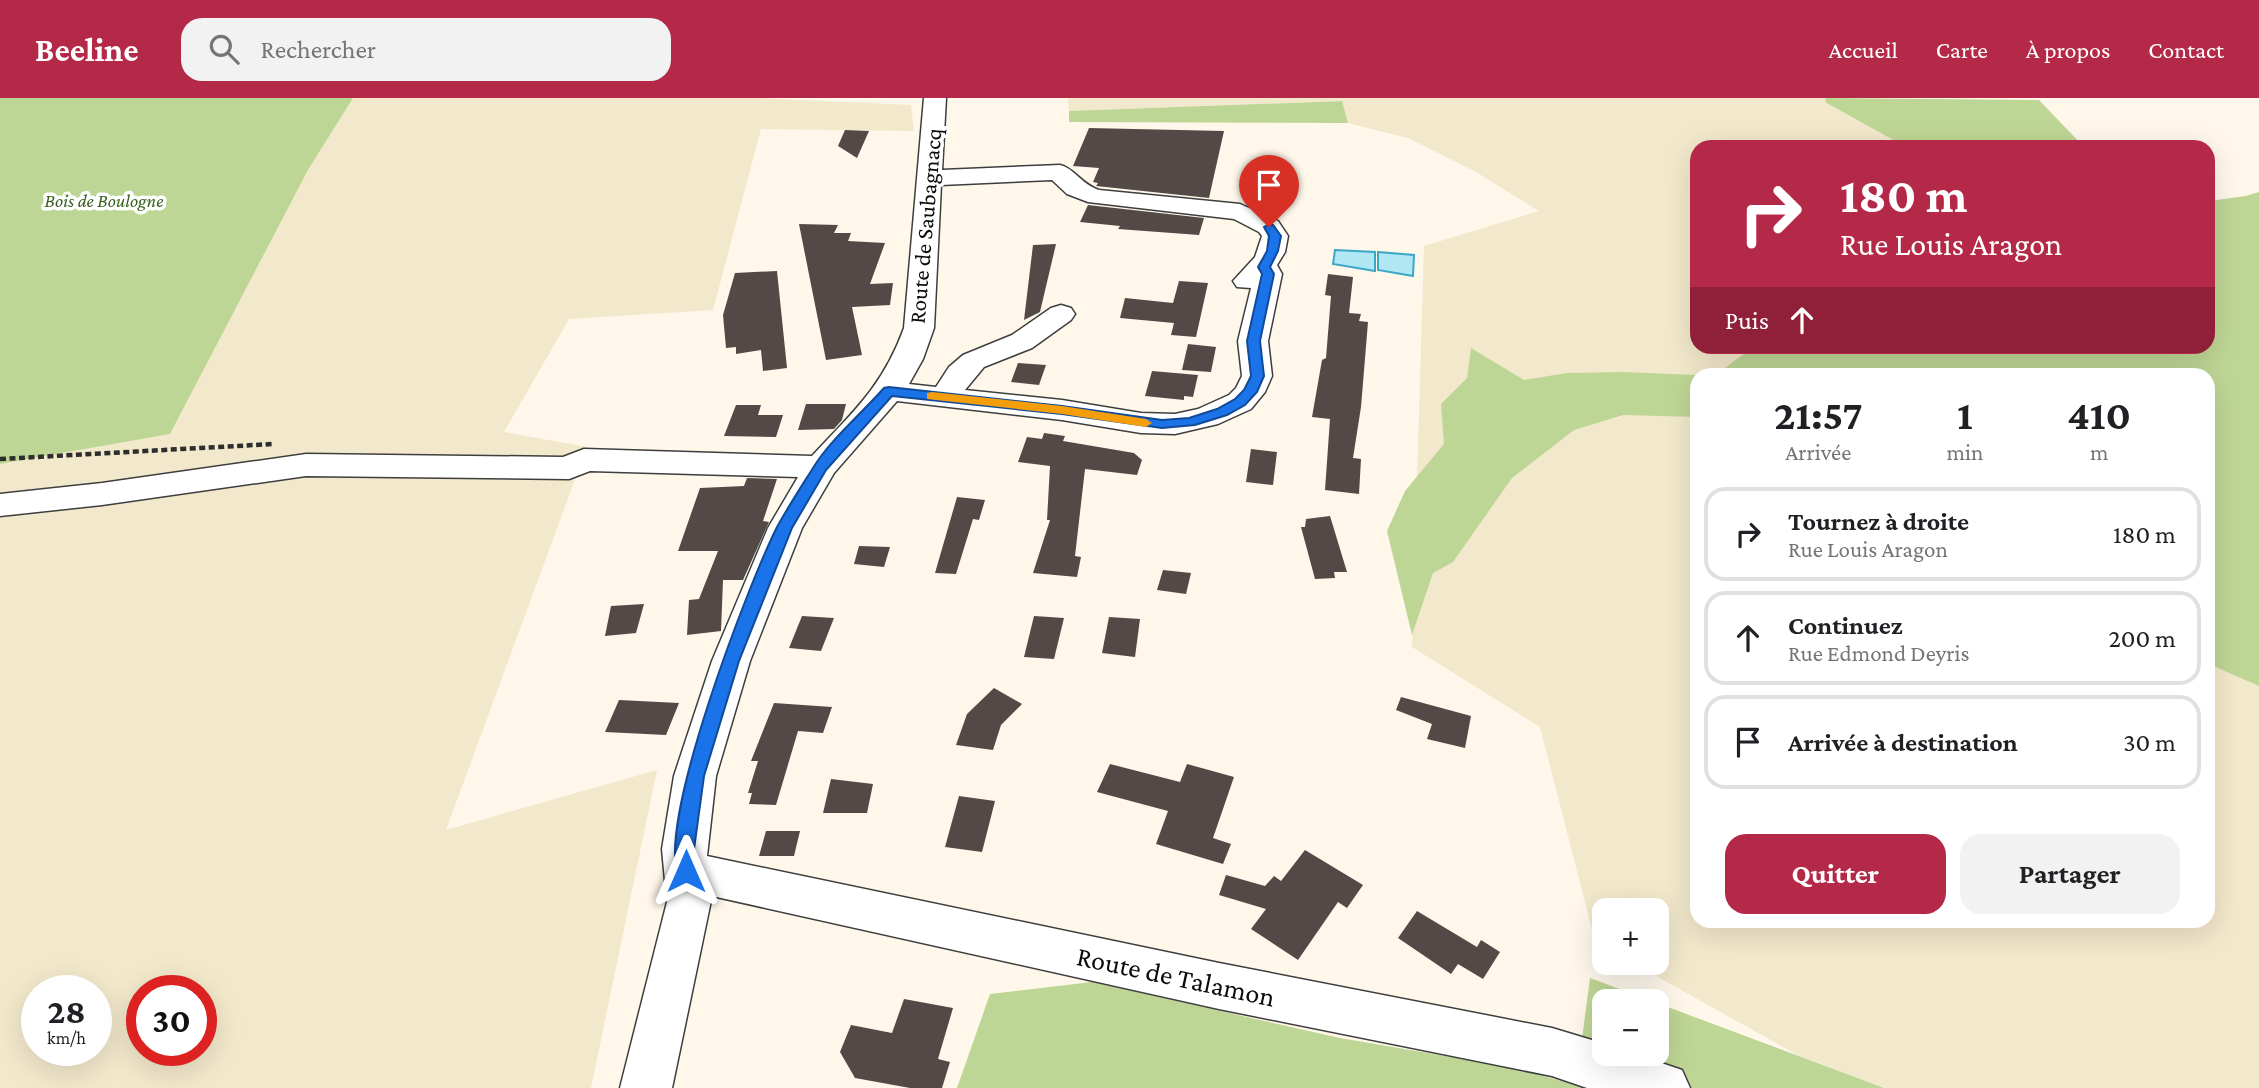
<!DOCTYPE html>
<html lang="fr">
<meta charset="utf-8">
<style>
body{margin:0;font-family:"Crimson Pro",serif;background:#f2f2f2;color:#202124;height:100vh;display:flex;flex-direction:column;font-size:26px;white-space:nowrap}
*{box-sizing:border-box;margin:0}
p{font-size:23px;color:#757577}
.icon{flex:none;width:38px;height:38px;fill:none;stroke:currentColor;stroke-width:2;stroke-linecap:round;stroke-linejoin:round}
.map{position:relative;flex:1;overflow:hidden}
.details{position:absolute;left:1690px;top:270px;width:525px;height:560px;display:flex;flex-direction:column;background:#fff;border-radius:21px;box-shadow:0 7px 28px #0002}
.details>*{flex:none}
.banner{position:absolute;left:1690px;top:42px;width:525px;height:214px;border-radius:21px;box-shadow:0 7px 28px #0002;background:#b52948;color:#fff;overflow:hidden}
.fabs{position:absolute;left:1592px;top:800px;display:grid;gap:14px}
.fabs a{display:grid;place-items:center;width:77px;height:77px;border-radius:14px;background:#fff;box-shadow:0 7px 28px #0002;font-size:35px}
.speed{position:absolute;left:21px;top:877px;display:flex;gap:14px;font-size:35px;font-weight:700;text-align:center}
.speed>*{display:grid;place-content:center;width:91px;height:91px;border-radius:50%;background:#fff;box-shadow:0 7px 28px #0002;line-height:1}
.speed small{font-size:18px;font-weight:400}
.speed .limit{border:10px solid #d22;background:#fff;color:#111}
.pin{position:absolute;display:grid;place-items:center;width:60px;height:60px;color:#fff;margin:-72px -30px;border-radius:50% 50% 50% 0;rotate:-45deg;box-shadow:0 0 7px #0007}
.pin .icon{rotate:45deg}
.me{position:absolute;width:77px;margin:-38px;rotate:0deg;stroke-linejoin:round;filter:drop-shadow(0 0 5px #0008)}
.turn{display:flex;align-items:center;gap:24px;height:147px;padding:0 35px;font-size:32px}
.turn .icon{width:91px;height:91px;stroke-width:2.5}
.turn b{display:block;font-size:49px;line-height:60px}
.then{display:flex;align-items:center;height:66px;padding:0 35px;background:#0003;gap:14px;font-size:26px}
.eta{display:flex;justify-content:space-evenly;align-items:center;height:119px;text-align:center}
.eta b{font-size:42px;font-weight:700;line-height:49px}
.cta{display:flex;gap:14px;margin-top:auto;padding:14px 35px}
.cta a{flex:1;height:80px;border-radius:21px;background:#b52948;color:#fff;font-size:28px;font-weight:700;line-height:80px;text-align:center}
.cta a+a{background:#f2f2f2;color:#202124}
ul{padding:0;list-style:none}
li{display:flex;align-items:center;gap:21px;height:94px;margin:0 14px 10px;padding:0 21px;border:4px solid #e0e0e0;border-radius:21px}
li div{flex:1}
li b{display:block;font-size:26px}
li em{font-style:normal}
header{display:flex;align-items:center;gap:42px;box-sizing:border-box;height:98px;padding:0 35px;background:#b52948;color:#fff}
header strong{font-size:33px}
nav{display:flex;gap:38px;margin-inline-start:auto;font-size:24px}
.search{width:490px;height:63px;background:#f2f2f2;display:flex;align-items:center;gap:18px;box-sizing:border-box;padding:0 24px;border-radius:21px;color:#757577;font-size:26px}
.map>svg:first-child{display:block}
.farmland{fill:#f2e8cb;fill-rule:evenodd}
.forest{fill:#bed695}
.water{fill:#b1e6f3;stroke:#3ba8c7;stroke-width:2}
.building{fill:#534a48}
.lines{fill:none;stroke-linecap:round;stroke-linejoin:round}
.minor-casing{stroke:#3e3e3e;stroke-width:3}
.path{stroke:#2d2d2d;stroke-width:4.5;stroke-dasharray:6 3.5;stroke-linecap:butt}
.minor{fill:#fff;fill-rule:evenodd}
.route{fill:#1a73e8;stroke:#114b97;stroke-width:2}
.slow{fill:#f59e0b}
.labels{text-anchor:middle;stroke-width:7;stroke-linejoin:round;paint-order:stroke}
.far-park-label{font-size:19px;font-style:italic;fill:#375f1f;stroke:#fff}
.street-label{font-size:23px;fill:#0b0b0b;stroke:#fff}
.near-street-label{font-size:28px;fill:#0b0b0b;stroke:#fff}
</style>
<header>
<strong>Beeline</strong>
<div class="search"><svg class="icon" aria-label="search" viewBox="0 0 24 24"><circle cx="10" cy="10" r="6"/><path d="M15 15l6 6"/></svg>Rechercher</div>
<nav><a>Accueil</a><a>Carte</a><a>À propos</a><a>Contact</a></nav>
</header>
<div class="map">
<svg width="2259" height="990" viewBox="0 0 2259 990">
<rect width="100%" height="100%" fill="#fef7ea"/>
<g class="farmland">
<path d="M353,0H757L911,7L914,33L761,31L713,212L569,221L504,334L587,349L446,732L657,672L591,990H0V366L170,336L308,72ZM37,892H96V952H37ZM142,892H201V952H142Z"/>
<path d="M1068,0H1852L1926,49H1698V248L1839,249L1798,276H1698V822H2208L2209,546L2259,568V990H1884L1799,958L1633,865L1657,864V812H1605V849L1595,843L1540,629L1412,549L1424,148L1539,113L1476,74L1408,40L1348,25L1341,3L1069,13Z"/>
</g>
<g class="forest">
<path d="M0,0H353L308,72L170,336L0,366Z"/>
<path d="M1826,0L2039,2L2084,49H1906L1825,4Z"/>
<path d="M1342,3L1348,25L1069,24V13Z"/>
<path d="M2259,94V588L2209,566L2208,276H1717L1753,249L2208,248L2209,103L2246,98Z"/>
<path d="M1471,250L1524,282L1567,275L1623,274L1697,277V319L1623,317L1574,332L1512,380L1453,464L1433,475L1412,537L1387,433L1405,393L1444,346L1441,306L1467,280Z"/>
<path d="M1590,880L1652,903H1605V956H1657V905L1884,990H957L990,896L1092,884L1340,940L1516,970L1576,987Z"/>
</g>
<g class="water">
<path d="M1335,152L1375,154V173L1333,166Z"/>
<path d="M1378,154L1414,157L1413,178L1378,172Z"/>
</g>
<g class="building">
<path d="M1089,30L1224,33L1209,100L1096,88L1098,85L1093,84L1099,70L1073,68Z"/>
<path d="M845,32L869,33L857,60L838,48Z"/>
<path d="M1088,107L1204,120L1199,137L1118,131L1120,128L1080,124Z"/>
<path d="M799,126L838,127L834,135H851L848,143L885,145L870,186L893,185L890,207L852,209L862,257L826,262Z"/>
<path d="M1056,146L1040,214L1024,222L1033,147Z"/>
<path d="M777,173L787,270L763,273L761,252L736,256V249L726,250L723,217L735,175Z"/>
<path d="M1328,176L1353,179L1349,215L1361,216L1359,223L1368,224L1361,309L1353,360L1361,361L1359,396L1325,392L1330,321L1312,319L1322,262L1326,260L1331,198L1325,197Z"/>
<path d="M1179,183L1208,185L1196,239L1171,237L1174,225L1120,220L1125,200L1173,205Z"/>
<path d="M1188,246L1216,249L1211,274L1182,272Z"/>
<path d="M1018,265L1046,267L1039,287L1011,284Z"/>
<path d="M1152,273L1198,277L1193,299L1184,298V302L1145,298Z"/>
<path d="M806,306H846L842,322L834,331L798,332Z"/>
<path d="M736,307H761L758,317H783L776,339L724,338Z"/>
<path d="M1044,335L1065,338L1063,343L1134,355L1142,362L1137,377L1085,371L1075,458L1081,459L1077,479L1033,475L1050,422H1047L1050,368L1018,364L1027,339L1042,341Z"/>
<path d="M1251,351L1277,354L1273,387L1246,384Z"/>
<path d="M747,380L777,381L763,423L769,424L743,482H723L721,533L687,537L689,502L699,501L718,453H678L700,390L744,388Z"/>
<path d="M957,399L985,402L979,422L973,421L956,476L935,475Z"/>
<path d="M1330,418L1347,474H1334L1335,480L1315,481L1301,429H1305L1306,421Z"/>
<path d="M859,448L890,449L884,469L854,466Z"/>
<path d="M1163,472L1191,475L1186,496L1157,492Z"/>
<path d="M644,506L636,535L605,538L611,508Z"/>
<path d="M802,518L834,520L821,553L789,550Z"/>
<path d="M1034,518L1064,520L1054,561L1024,559Z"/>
<path d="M1109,519L1140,521L1135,559L1102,555Z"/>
<path d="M994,590L1022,606L1001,627L993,652L956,647L967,616Z"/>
<path d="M1401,599L1471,618L1465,650L1427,641L1432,626L1396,612Z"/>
<path d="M619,602L679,605L666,637L605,634Z"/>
<path d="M774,605L832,609L823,635L798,633L776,707L749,706L752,695H748L758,663H751Z"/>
<path d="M1110,666L1180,684L1187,666L1234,679L1213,740L1231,746L1223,766L1156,746L1168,713L1097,694Z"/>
<path d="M831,681L873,686L867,715H823Z"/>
<path d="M959,698L995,703L982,754L945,749Z"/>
<path d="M766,733H800L794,758H759Z"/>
<path d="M1305,752L1363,787L1347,810L1338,804L1298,862L1251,831L1266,811L1219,797L1226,777L1265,788L1274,778L1281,783Z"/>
<path d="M1417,813L1477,849L1481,842L1500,854L1483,881L1458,866L1451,876L1398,840Z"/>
<path d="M904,901L953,910L938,961L950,964L942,990H910L855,980L840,954L851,927L892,935Z"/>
</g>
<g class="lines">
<g class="minor-casing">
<path id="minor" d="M924,0H946L942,72L1060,67C1074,70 1081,86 1099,92L1240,106L1278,123L1288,138L1285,154L1277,167L1282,176L1268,243L1272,278L1265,294L1251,311L1218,326L1175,336L1141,335L1062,322L897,303L834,375L802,430L750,563L716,678L707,758L1219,865L1552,930L1605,946V956H1635L1682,972L1690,990H1587L1552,978L1219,911L712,798L672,990H620L667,804L662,751L674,678L712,563L768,430L798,379L590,373L569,381L306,378L102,407L0,418V396L102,385L306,356L563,359L584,351L812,358C853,314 883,288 904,230ZM1052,82L1067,96L1088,104L1234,121L1259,134L1262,138L1255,159L1233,183L1237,189L1251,190L1238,243L1242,278L1236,290L1229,297L1198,311L1175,316L1141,315L1062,302L965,292L984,269L1032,250L1071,222L1075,216L1071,210L1061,207L1051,210L1012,237L963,257L949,269L936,289L909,286L923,261L934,230L941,87Z"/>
</g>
<path class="path" d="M0,361L273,346"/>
<use href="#minor" class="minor"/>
</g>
<path class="route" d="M1269,126L1273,127L1281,138L1278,153L1270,169L1274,176L1260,243L1264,278L1257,294L1245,307L1227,317L1195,327L1162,330L1062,316L892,298L826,372L792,430L739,563L704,678L694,751L696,773L693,779L686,781L679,779C655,727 749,485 777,429C788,409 801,389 813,370C830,342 862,315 884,290L889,289L1062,308L1162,322L1189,320L1217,311L1235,301L1244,292L1251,278L1247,243L1262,176L1258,169L1267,153L1269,138L1264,129Z"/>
<path class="slow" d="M932,294L1062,308L1146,321L1152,325L1146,329L1062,316L927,301V295Z"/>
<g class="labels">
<g class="far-park-label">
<text x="104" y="109">Bois de Boulogne</text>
</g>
<g class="street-label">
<text transform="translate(925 128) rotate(-85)" y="8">Route de Saubagnacq</text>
</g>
<g class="near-street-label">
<text transform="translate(1176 878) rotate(12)" y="10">Route de Talamon</text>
</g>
</g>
</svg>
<div class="fabs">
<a>+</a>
<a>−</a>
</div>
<div class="speed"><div>28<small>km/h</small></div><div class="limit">30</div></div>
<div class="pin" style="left:1269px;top:129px;background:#d93025"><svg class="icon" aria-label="arrive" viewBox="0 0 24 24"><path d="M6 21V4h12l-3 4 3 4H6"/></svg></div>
<svg class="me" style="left:686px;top:773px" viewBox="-20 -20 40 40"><path d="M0-17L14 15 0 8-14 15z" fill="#1a73e8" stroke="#fff" stroke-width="4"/></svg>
<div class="banner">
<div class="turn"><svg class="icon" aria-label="right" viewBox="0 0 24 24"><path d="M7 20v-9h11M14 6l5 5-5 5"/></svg><div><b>180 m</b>Rue Louis Aragon</div></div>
<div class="then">Puis<svg class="icon" aria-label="ahead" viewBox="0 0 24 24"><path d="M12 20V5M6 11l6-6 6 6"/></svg></div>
</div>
<section class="details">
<div class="eta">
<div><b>21:57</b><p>Arrivée</p></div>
<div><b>1</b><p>min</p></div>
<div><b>410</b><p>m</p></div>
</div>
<ul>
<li><svg class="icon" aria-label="right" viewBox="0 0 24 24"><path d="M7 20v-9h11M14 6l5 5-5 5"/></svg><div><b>Tournez à droite</b><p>Rue Louis Aragon</p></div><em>180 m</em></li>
<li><svg class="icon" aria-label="ahead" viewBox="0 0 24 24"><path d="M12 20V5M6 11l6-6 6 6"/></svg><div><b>Continuez</b><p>Rue Edmond Deyris</p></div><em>200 m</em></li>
<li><svg class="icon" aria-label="arrive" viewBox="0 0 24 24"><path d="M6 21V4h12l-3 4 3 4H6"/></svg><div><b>Arrivée à destination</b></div><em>30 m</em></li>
</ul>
<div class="cta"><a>Quitter</a><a>Partager</a></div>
</section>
</div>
